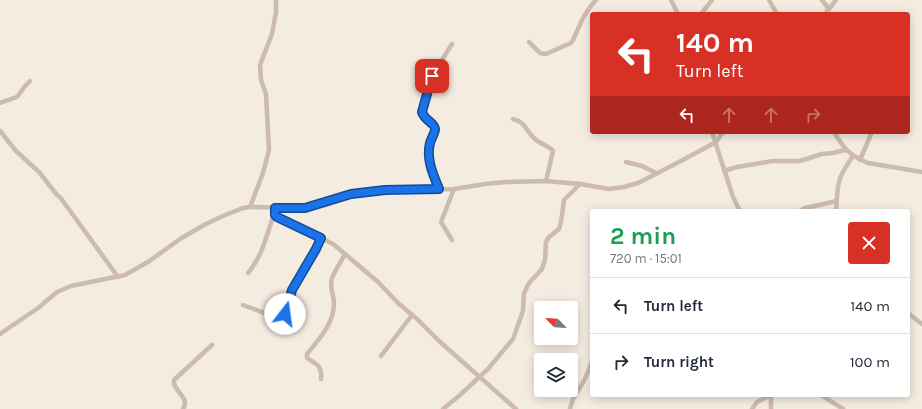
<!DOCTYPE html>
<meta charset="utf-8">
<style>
body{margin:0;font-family:Karla,sans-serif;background:#f6f6f7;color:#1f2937;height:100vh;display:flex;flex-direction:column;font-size:15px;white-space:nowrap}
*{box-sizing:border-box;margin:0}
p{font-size:13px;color:#747a83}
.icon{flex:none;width:22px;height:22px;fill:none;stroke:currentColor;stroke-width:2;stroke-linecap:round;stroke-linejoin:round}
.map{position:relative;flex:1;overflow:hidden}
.drawer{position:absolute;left:590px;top:209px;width:320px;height:188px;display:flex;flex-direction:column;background:#fff;border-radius:4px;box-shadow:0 2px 10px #0003}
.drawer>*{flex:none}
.top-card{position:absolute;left:590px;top:12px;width:320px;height:122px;border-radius:4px;box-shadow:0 2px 10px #0003;background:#d93025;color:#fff;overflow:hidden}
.needle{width:26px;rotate:295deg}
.fabs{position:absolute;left:534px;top:301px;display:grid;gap:8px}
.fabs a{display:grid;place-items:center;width:44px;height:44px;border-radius:4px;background:#fff;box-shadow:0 2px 10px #0003;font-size:20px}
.pin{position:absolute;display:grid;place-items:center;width:34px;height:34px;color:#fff;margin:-17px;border-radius:8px;box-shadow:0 2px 6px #0006}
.me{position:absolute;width:44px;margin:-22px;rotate:15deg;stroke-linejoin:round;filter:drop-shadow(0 0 3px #0008)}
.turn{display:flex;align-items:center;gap:14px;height:84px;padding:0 20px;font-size:18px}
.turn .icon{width:52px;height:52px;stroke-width:2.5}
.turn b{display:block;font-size:28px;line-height:34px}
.lanes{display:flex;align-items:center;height:38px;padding:0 20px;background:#0003;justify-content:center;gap:20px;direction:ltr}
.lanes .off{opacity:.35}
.round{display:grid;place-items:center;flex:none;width:42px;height:42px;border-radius:4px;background:#f6f6f7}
.summary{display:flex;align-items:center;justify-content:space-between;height:68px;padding:0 20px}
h1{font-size:24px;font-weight:700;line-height:30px;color:#1e9e55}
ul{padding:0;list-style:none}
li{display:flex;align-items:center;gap:12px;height:56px;padding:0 20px;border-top:1px solid #e0e1e3}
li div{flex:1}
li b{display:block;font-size:15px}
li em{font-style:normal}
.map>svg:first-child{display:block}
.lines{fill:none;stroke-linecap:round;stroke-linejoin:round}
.minor{stroke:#cdbbac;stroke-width:4.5}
.route-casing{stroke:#114b97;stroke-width:10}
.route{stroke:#1a73e8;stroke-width:7}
</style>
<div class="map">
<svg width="922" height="409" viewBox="0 0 922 409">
<rect width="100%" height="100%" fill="#f4ebe1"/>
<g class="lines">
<g class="minor">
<path d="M671,0L678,14"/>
<path d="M769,0L777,14"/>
<path d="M822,0L829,9"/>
<path d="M701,14L712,0"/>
<path d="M825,14L836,0"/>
<path d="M529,42L540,53L546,54L571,43L573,40L583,18L590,7L596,0"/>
<path d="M0,103L17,97L25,86L30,81"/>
<path d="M513,119C526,122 525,130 534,138C539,144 548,145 553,151L546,181"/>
<path d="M0,131L16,151L39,172L57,195L60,197L118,277"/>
<path d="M712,132L733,197L740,211"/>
<path d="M834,132C844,149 849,155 868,163L922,172"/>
<path d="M860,160L872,132"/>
<path d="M626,162L642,166L656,173"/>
<path d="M724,171L737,167L773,161H800L822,154L833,153L845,150"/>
<path d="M439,189C433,174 426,159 430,143C431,139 435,133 435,129C435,123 424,120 422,112L432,76L452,44"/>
<path d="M250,207L263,173L269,150L266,94L261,80L260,65L272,34L276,12V0"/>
<path d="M275,208V215L277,217L321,238L333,244L345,254L378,282L398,303L417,319L439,341L516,409"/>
<path d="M800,211L805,208L837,201"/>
<path d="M836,211C838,184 836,180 853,156"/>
<path d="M452,240L441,222L454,189"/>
<path d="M248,273C261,258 266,238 272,220L275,215"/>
<path d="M243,305L278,318H283L292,290L316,249L321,238"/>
<path d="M908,313L922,324"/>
<path d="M0,334L38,308L57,292L71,286L125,275L148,262L180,239L204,225L223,216L243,208L250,207L305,208L351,194L385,190L454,189L485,184L506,182L546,181L580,184L609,189L624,187L638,183L679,162L716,142L723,132"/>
<path d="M381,356L412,315"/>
<path d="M321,379C322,365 317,365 307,358V354C319,339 334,324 334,303C334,295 329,287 332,278C335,270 341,262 345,254"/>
<path d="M821,395L843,409"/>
<path d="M183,409C191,397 172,391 174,380L212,345"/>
<path d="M443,409L460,395L488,369L513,339L523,311L524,293L529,283L542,269L545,260L546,242L549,237L559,229L561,222L564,200L580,184"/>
<path d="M570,409L573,399L584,381L592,362"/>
<path d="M752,409L757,402L771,395"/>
<path d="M771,409V395"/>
</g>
</g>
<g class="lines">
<g class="route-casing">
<path id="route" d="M285,314L292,290L316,249L321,238L277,217L275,215V208H305L351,194L385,190L439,189C433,174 426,159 430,143C431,139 435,133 435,129C435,123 424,120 422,112L432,76"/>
</g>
<use href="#route" class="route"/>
</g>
</svg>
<div class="fabs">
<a><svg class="needle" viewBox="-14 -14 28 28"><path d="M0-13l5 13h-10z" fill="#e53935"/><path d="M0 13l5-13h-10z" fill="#747a83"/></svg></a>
<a><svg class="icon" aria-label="layers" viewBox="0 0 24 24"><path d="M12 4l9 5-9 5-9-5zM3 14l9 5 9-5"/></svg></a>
</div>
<div class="pin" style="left:432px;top:76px;background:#d93025"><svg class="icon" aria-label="arrive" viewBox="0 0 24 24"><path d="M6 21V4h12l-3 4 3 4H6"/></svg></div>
<svg class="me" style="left:285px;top:314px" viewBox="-20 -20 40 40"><circle r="19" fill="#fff"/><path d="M0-13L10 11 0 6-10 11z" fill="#1a73e8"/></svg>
<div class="top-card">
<div class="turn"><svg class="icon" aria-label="left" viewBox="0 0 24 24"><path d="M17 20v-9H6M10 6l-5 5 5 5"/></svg><div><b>140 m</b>Turn left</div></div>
<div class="lanes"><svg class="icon" aria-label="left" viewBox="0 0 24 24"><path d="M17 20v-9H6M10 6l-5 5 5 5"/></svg><svg class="icon off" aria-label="ahead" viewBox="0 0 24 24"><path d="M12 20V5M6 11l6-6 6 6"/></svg><svg class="icon off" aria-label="ahead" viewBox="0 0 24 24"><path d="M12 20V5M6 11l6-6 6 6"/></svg><svg class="icon off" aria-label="right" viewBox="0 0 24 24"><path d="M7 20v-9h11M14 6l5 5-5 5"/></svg></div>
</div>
<section class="drawer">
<div class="summary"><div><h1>2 min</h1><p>720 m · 15:01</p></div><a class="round" style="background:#d93025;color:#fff"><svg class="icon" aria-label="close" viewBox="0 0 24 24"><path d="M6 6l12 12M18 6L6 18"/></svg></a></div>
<ul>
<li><svg class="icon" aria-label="left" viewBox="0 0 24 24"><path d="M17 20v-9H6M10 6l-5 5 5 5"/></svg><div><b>Turn left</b></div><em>140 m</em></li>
<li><svg class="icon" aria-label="right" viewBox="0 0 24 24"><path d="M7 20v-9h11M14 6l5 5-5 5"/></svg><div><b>Turn right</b></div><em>100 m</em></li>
</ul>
</section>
</div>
